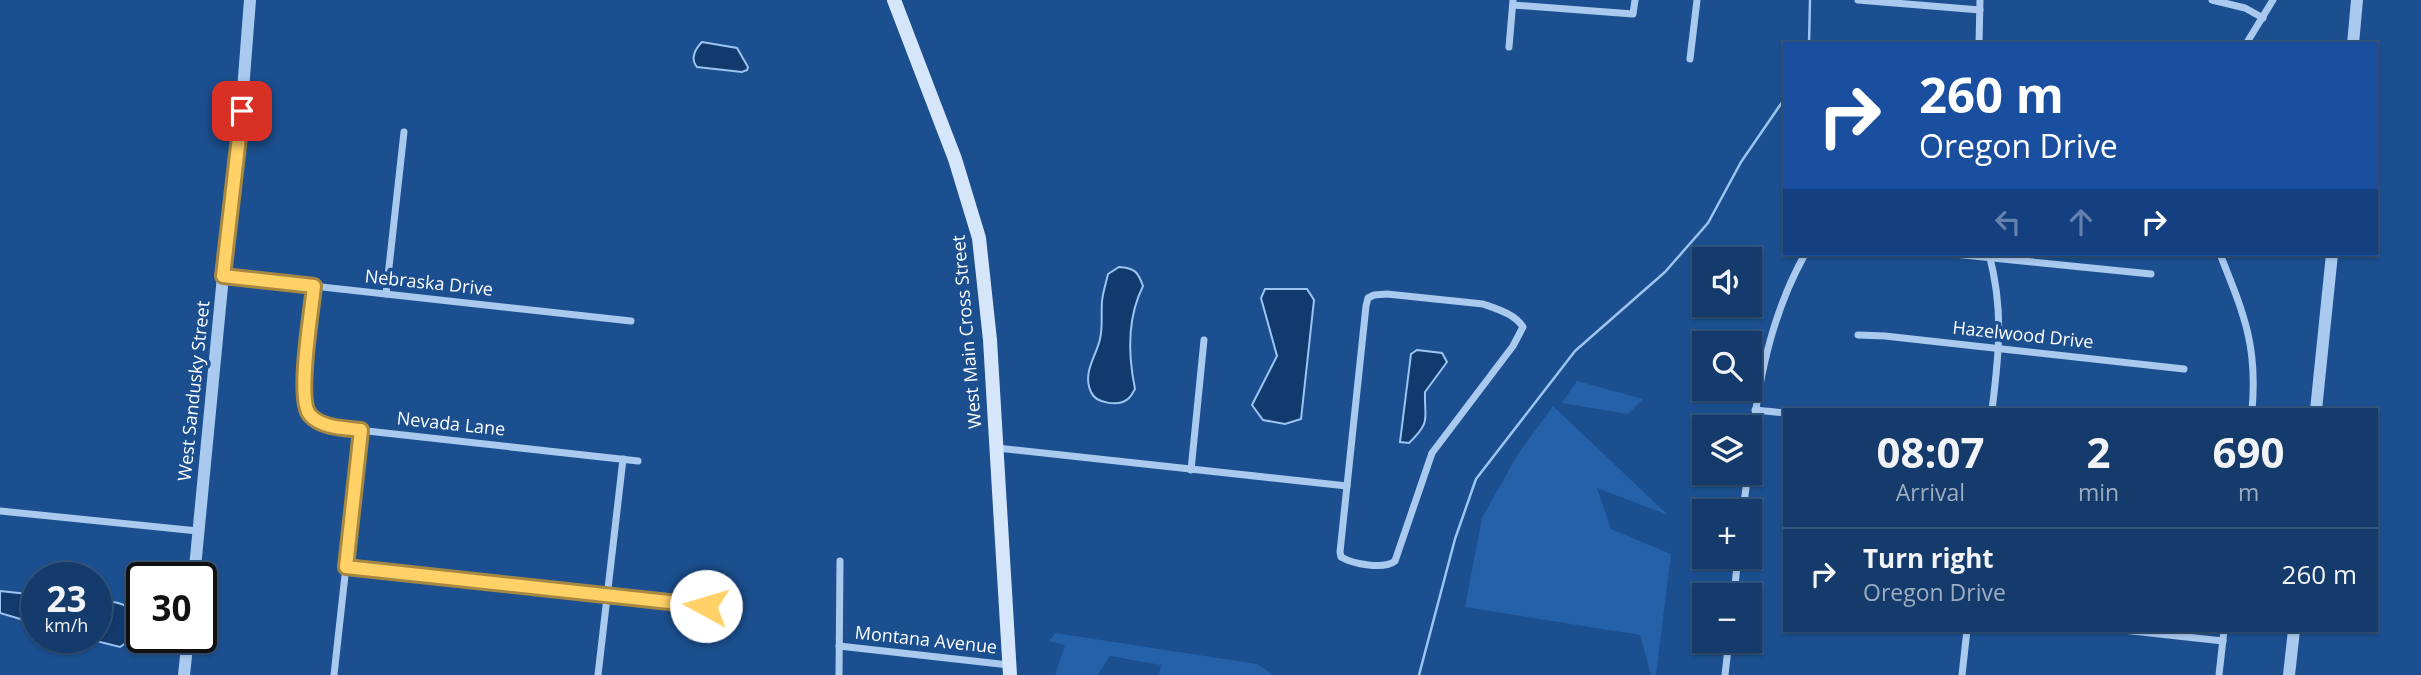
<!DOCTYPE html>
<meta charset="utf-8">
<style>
body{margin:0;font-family:"Open Sans",sans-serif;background:#1d4271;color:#f1f3f6;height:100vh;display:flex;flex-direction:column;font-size:26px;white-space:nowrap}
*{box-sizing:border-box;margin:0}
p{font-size:23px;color:#9dadc1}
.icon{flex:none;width:38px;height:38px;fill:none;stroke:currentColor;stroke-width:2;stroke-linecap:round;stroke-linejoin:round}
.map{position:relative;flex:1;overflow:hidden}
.side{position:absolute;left:1783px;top:408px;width:595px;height:224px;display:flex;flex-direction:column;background:#143b6b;border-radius:0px;box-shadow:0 2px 5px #0004,0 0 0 2px #33557e}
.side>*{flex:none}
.banner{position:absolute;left:1783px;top:42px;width:595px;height:214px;border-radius:0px;box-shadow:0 2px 5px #0004,0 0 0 2px #33557e;background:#1a4fa0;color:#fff;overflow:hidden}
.controls{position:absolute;left:1692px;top:247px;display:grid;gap:14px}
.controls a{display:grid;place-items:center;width:70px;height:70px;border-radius:0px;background:#143b6b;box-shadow:0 2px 5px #0004,0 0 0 2px #33557e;font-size:35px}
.speed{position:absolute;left:21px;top:562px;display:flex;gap:14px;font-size:35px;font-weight:700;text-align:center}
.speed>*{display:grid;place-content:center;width:91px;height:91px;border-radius:50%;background:#143b6b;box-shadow:0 2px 5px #0004,0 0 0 2px #33557e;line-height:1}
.speed small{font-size:18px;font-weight:400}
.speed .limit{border:4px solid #111;border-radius:10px;background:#fff;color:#111}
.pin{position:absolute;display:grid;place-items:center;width:60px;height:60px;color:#fff;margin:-30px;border-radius:14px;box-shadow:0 4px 10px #0006}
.me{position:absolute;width:77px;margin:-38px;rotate:276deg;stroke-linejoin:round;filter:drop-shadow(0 0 5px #0008)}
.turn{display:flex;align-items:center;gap:24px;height:147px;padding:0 21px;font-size:32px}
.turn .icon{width:91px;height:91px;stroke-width:2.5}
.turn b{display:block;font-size:49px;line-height:60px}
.lanes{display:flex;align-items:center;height:66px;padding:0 21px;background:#0003;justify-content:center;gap:35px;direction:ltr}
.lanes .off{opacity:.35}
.eta{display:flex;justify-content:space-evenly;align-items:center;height:119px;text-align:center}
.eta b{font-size:42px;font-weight:700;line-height:49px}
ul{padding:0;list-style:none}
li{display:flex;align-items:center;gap:21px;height:91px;padding:0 21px;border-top:2px solid #33557e}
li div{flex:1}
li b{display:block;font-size:26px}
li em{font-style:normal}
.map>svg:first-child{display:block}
.green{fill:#2461a8}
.water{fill:#123a6d;stroke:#9cc4f0;stroke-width:2}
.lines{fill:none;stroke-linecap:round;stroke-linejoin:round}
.stream{stroke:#9cc4f0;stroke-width:2.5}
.minor{stroke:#a9c9ee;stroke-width:7}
.tertiary{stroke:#a9c9ee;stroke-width:12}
.secondary{stroke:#d6e6fa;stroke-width:14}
.route-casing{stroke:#a68842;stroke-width:18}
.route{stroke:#ffd166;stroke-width:12}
.labels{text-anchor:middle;stroke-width:7;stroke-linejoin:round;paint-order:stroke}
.street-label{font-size:18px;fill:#fff;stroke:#1b4f8f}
</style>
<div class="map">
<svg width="2421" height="675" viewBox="0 0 2421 675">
<rect width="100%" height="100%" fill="#1b4f8f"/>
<g class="green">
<path d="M1577,381L1643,399L1628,414L1562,403Z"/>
<path d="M1553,406L1668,515L1597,488L1611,529L1671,554L1656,675H1651L1640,635L1465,607L1482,518L1518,454Z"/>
<path d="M1055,633L1257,664L1274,675H1159L1161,665L1110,656L1098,675H1055L1065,645L1049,641Z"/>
</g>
<g class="water">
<path d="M702,42L737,48L748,67L747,70L742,72L697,67C690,59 695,49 702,42Z"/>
<path d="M1119,267C1135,268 1138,272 1143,286C1127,318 1128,355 1135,389C1133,392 1132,395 1129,398C1120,407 1096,404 1091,392C1082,373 1096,357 1100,339C1103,327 1101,313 1102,301C1103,292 1106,283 1108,274Z"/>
<path d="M1265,289H1307L1314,300L1301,419L1285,424L1263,420L1252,405L1277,356L1261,298Z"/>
<path d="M1417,350L1442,353L1447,362L1425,392C1424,419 1432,421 1409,443L1400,442L1411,354Z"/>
<path d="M0,591L37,595V624L0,613Z"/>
<path d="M96,600C130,603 134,605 130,640L120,647L80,637H96Z"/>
</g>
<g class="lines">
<g class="stream">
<path d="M1809,44L1810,0"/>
<path d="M1419,675L1455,539L1476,479L1575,351L1665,272L1708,223L1741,162L1785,98"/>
</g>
<g class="minor">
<path d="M1858,0L1980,10"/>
<path d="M2212,0L2245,8L2263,18"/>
<path d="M1513,5L1633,14L1635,0"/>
<path d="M1979,44L1980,0"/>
<path d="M2246,44L2273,0"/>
<path d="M1509,47L1513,0"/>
<path d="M1690,59L1697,0"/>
<path d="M1954,254L2151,274"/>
<path d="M1989,254C2004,310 1999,354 1992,410"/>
<path d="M2220,254C2243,312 2258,345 2252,410"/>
<path d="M223,276L631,321"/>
<path d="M314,286L303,398C307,423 328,425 349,429L638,461"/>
<path d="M386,294L404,132"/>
<path d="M1387,294L1483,304C1497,309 1515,314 1523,327L1513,346L1432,453L1395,561C1384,570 1353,564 1341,557L1340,552L1366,306L1368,298L1374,295Z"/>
<path d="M1858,335L1885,336L2184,369"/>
<path d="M1755,410L1785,413"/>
<path d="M997,448L1347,486"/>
<path d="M1750,454C1758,383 1770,317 1805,254"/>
<path d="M1191,470L1204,340"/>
<path d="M0,511L198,531"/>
<path d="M1743,511L1748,472"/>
<path d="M346,567L706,606"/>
<path d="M1734,595L1738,556"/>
<path d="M2123,630L2223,641"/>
<path d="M839,646L1009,665"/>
<path d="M334,675L361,430"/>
<path d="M598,675L623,459"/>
<path d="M839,675L840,561"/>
<path d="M1725,675L1729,640"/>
<path d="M1962,675L1967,630"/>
<path d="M2219,675L2224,630"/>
</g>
<g class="tertiary">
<path d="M2353,44L2357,0"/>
<path d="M2316,410L2332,254"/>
<path d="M194,578L223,276L236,180L250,0"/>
<path d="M184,675L188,637"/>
<path d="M2289,675L2294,630"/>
</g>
<path class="secondary" d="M894,0L955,159L979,238L990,340L1010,675"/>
</g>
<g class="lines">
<g class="route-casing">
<path id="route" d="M242,111L223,276L314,286C312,309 296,400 310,415C321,428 345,428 361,430L346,567L706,606"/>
</g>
<use href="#route" class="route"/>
</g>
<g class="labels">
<g class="street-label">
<text transform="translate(429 283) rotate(6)" y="6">Nebraska Drive</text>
<text transform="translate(967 332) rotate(-95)" y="6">West Main Cross Street</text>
<text transform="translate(2023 335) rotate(6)" y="6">Hazelwood Drive</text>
<text transform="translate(194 391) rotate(-84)" y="6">West Sandusky Street</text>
<text transform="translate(451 424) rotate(6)" y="6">Nevada Lane</text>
<text transform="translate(926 640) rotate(6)" y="6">Montana Avenue</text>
</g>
</g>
</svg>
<div class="controls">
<a><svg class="icon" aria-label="sound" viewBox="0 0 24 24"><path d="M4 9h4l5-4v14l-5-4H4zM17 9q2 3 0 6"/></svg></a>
<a><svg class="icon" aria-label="search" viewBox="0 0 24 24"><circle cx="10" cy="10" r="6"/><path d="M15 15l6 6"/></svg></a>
<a><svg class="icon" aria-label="layers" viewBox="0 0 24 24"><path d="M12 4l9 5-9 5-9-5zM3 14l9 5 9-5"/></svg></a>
<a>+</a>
<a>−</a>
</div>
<div class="speed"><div>23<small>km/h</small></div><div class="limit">30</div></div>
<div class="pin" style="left:242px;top:111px;background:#d93025"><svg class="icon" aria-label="arrive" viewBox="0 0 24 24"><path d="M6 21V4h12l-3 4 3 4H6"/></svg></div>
<svg class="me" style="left:706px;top:606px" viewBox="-20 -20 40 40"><circle r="19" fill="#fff"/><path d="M0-13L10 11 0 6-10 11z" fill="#ffd166"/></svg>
<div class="banner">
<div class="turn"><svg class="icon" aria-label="right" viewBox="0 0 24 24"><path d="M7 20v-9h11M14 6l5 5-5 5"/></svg><div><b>260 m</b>Oregon Drive</div></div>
<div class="lanes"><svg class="icon off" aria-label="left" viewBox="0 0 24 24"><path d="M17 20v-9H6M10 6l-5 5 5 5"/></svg><svg class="icon off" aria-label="ahead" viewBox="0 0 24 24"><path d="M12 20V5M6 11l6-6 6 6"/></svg><svg class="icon" aria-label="right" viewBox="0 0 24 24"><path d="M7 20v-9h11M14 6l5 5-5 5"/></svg></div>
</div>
<section class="side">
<div class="eta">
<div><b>08:07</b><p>Arrival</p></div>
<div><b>2</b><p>min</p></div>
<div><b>690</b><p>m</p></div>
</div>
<ul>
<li><svg class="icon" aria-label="right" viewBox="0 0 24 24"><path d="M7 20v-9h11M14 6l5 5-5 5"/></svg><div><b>Turn right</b><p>Oregon Drive</p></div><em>260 m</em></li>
</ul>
</section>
</div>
